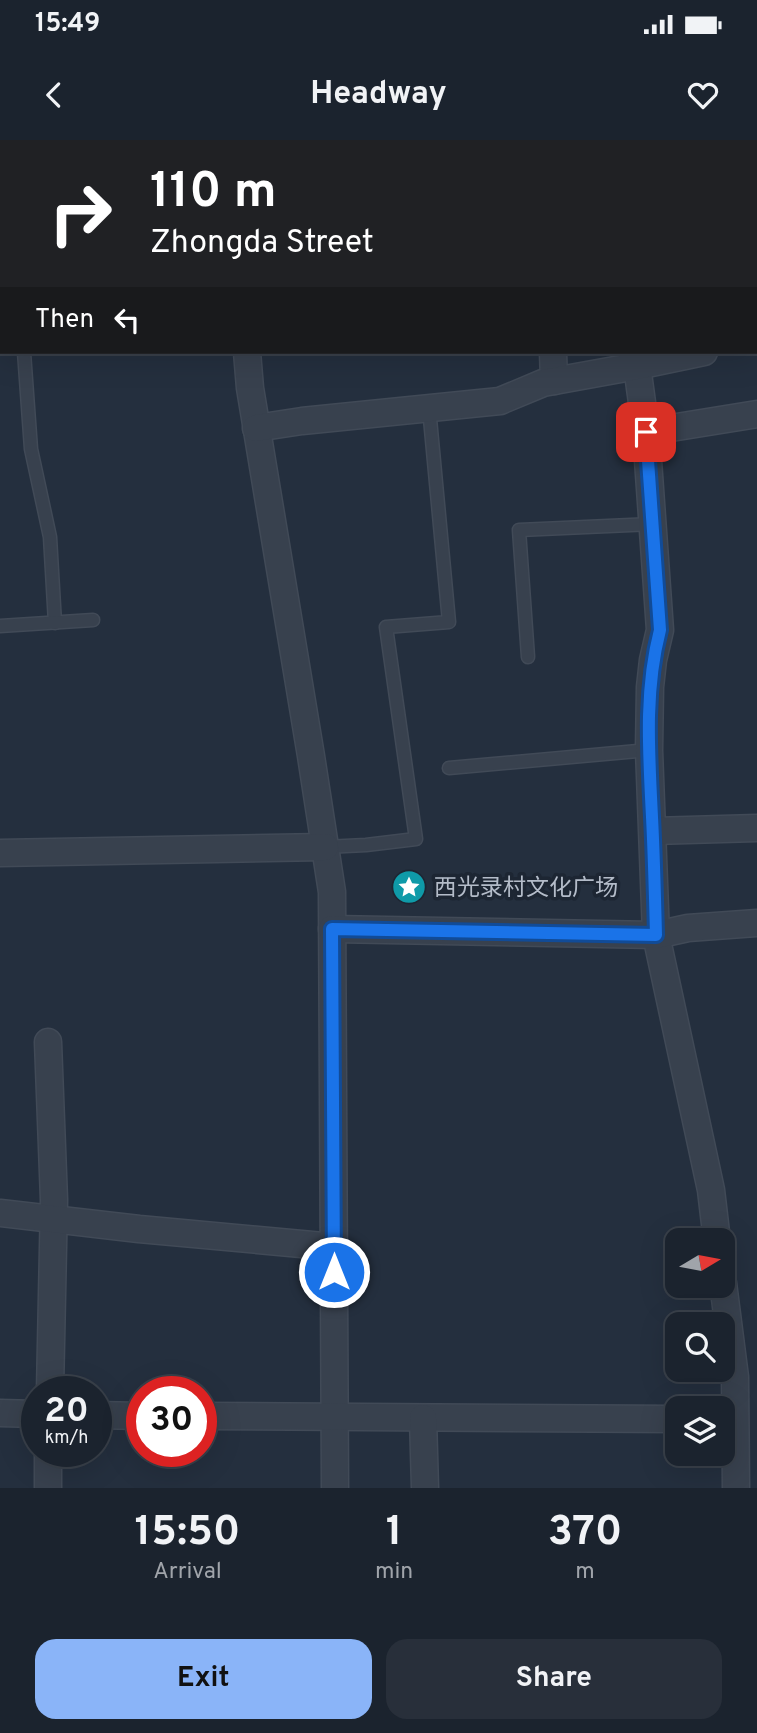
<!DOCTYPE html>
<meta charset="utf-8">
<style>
body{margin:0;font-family:Overpass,"Noto Sans SC",sans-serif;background:#282f3a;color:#f1f3f6;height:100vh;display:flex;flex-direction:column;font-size:26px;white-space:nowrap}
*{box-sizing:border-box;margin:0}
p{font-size:23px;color:#a0a4aa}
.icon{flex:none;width:38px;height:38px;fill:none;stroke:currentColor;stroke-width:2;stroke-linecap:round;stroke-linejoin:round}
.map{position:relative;height:1348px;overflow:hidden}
.details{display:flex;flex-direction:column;background:#1b232e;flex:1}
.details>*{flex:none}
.hud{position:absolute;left:0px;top:0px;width:758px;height:214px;box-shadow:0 7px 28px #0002,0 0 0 2px #39404a;background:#202124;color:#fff;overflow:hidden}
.needle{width:46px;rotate:80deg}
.fabs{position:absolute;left:665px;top:1088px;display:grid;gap:14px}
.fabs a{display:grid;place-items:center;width:70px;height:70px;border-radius:14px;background:#1b232e;box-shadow:0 7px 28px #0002,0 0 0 2px #39404a;font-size:35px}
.speed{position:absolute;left:21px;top:1236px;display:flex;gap:14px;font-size:35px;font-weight:700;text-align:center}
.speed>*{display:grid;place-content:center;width:91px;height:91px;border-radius:50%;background:#1b232e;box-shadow:0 7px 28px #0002,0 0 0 2px #39404a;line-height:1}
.speed small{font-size:18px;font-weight:400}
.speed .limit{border:10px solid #d22;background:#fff;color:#111}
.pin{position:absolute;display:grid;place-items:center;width:60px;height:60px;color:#fff;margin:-30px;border-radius:14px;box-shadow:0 4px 10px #0006}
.me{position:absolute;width:77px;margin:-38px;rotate:0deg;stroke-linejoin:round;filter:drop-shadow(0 0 5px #0008)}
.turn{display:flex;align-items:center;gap:24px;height:147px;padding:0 35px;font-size:32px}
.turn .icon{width:91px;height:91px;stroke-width:2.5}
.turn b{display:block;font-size:49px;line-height:60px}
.then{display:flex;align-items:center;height:66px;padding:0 35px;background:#0003;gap:14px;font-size:26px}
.eta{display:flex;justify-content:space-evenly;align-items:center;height:119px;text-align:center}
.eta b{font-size:42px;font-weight:700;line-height:49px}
.primary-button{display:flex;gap:14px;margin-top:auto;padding:14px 35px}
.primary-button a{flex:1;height:80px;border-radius:21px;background:#8ab4f8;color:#111;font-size:28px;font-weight:700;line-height:80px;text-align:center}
.primary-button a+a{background:#282f3a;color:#f1f3f6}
.status{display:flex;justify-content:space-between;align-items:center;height:49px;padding:0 35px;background:#1b232e;direction:ltr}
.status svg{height:19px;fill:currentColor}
header{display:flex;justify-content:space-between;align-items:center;height:91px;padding:0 35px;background:#1b232e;font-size:32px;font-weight:700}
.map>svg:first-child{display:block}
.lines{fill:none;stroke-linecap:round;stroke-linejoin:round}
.service-casing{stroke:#414a57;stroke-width:15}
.minor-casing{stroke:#414a57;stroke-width:29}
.service{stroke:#38414e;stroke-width:12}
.minor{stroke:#38414e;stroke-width:26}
.route-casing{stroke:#114b97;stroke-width:18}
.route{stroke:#1a73e8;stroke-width:12}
.labels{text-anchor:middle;stroke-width:7;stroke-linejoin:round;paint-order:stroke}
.poi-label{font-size:23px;fill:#b4bcc9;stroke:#1d2633;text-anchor:start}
</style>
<div class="status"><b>15:49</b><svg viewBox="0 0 49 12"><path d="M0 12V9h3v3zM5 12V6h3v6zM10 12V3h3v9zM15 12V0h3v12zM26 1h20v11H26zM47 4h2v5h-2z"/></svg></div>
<header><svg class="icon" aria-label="back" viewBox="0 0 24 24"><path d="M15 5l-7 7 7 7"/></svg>Headway<svg class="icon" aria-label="heart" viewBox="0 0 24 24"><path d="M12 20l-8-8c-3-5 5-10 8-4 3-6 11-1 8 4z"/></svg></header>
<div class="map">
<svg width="757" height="1348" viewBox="0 0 757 1348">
<rect width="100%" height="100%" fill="#242f3e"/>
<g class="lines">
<g class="service-casing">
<g id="service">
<path d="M6,2V0"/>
<path d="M24,212L31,309L50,397L55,483"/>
<path d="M0,486L93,480"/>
<path d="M528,517L519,390L653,384"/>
<path d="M449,628L649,610"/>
<path d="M325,707L366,705L416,699L386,487L449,482L429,268"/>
</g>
</g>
<g class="minor-casing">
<g id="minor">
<path d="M230,0V2"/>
<path d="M548,0V2"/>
<path d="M0,140H2"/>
<path d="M756,200H757"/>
<path d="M247,212L250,248L311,616L332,752L335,1348"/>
<path d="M553,212L554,241"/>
<path d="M637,226L646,292L660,490L653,520L650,547L649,610L656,795L711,1050L717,1101"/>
<path d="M256,288L302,281L500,261L543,243L637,226L704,212"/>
<path d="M646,292L757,274"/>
<path d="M653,691L757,688"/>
<path d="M0,713L325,707"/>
<path d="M332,789L656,795L688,788L757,783"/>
<path d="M48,902L54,1060L50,1251"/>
<path d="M0,1073L139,1089L334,1107"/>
<path d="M723,1143L735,1237L736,1348"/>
<path d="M0,1273L37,1274"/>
<path d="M96,1275L142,1276"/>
<path d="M201,1276L677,1279"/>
<path d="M423,1278L425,1348"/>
<path d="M48,1348V1311"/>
</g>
</g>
<use href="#service" class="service"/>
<use href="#minor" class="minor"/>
</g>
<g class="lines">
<g class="route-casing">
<path id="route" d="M334,1132L332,789L656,795C655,756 654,716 652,677C649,614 644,552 660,490L646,292"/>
</g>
<use href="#route" class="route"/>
</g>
<defs>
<g id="sight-disc" transform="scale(1.75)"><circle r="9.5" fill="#0f9aa8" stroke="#1d2633"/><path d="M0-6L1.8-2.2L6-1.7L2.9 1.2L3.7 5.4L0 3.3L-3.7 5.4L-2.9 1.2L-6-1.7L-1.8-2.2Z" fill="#fff"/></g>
</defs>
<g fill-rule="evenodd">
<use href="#sight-disc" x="409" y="747"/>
</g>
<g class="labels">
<g class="poi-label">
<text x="434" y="755">西光录村文化广场</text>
</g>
</g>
</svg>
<div class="fabs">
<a><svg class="needle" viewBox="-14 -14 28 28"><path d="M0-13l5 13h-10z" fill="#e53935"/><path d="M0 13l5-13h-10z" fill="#a0a4aa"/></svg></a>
<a><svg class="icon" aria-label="search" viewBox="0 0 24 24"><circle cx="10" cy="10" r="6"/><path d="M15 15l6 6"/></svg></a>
<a><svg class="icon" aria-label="layers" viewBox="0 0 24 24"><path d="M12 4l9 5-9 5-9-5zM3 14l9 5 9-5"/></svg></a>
</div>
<div class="speed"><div>20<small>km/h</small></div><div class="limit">30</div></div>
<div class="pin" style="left:646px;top:292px;background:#d93025"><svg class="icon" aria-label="arrive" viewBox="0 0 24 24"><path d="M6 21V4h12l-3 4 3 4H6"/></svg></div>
<svg class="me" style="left:334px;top:1132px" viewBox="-20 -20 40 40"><circle r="17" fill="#1a73e8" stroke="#fff" stroke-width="3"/><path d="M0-11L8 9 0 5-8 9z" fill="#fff"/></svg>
<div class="hud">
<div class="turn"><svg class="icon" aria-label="right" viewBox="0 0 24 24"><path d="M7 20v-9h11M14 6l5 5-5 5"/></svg><div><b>110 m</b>Zhongda Street</div></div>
<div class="then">Then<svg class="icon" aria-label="left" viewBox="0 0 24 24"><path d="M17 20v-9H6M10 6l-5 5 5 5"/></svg></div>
</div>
</div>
<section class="details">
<div class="eta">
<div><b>15:50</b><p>Arrival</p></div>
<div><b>1</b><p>min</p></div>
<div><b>370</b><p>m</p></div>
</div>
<div class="primary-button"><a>Exit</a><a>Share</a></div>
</section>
